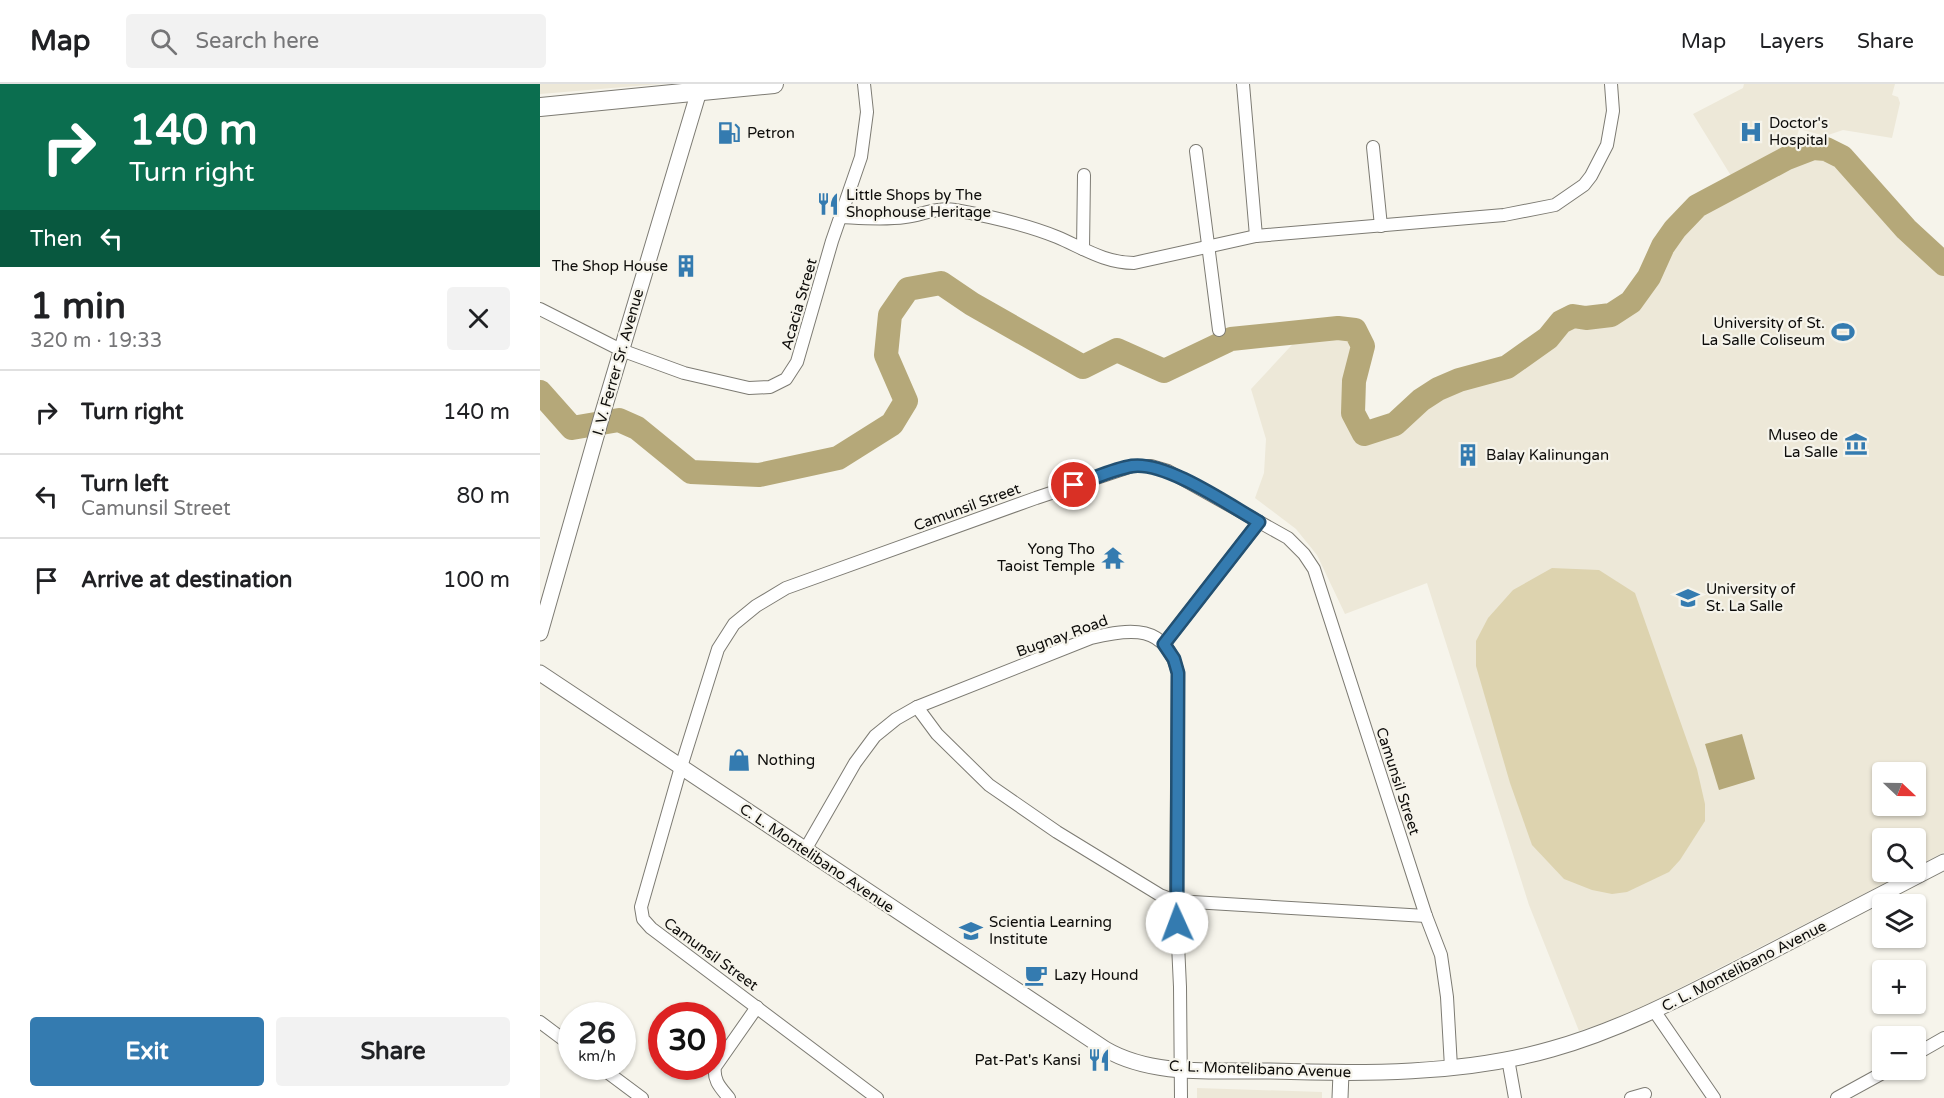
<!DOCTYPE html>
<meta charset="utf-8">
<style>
body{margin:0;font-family:"Varela Round",sans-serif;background:#f2f2f2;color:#202124;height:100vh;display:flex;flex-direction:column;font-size:22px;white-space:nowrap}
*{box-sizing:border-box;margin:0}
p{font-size:20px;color:#757577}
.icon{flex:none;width:33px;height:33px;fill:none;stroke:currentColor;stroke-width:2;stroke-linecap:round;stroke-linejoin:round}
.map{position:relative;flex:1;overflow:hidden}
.side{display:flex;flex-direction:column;background:#fff;width:540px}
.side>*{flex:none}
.hud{background:#0b6e4f;color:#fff;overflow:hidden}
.needle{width:39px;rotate:112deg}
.fabs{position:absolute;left:1332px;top:678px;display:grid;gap:12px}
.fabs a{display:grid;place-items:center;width:54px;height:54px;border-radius:6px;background:#fff;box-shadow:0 2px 4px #0004;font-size:30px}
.speed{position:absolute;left:18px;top:918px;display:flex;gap:12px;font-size:30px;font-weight:700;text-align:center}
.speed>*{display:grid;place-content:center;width:78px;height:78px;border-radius:50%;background:#fff;box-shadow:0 2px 4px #0004;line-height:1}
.speed small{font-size:15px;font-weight:400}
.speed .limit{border:9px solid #d22;background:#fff;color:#111}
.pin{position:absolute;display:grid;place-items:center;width:51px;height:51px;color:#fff;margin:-26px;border:3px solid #fff;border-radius:50%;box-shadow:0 2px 6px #0007}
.me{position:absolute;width:66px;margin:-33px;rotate:358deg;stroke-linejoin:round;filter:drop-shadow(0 0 4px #0008)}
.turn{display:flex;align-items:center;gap:21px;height:126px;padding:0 30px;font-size:27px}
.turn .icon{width:78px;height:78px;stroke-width:2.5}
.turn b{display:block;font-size:42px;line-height:51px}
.then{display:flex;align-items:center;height:57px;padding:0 30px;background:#0003;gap:12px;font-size:22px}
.round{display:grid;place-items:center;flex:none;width:63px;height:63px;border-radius:6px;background:#f2f2f2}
.summary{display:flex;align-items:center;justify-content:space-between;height:102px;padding:0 30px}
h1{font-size:36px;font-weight:700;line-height:45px}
.action{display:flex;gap:12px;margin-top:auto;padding:12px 30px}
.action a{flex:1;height:69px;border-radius:6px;background:#347bb0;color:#fff;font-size:24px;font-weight:700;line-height:69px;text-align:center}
.action a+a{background:#f2f2f2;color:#202124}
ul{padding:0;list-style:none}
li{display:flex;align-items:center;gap:18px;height:84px;padding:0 30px;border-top:2px solid #e0e0e0}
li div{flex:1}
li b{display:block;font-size:22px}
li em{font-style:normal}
header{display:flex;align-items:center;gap:36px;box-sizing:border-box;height:84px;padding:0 30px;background:#fff;border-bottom:2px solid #e0e0e0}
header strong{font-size:28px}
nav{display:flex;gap:33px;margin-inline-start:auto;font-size:21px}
.search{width:420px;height:54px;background:#f2f2f2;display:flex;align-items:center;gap:15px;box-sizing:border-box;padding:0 21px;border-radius:6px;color:#757577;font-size:22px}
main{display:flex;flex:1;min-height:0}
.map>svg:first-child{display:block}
.built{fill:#ede8d8;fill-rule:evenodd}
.green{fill:#ddd3af}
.water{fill:#b5a879}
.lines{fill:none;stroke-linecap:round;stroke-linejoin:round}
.river{stroke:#b5a879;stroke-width:24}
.minor-casing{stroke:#7d7b73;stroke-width:14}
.tertiary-casing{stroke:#7d7b73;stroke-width:17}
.secondary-casing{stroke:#7d7b73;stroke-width:20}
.minor{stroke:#fff;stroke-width:12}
.tertiary{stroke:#fff;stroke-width:15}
.secondary{stroke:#fff;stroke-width:18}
.route-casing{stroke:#225072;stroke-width:15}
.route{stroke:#347bb0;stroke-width:10}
.labels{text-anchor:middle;stroke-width:4.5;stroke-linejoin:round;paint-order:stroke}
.poi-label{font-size:15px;fill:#0d0c0a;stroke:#f6f4eb;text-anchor:start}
.street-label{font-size:15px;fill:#0d0c0a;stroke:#f6f4eb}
</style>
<header>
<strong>Map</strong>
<div class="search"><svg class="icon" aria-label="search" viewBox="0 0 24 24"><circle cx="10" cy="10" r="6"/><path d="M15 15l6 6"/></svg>Search here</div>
<nav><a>Map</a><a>Layers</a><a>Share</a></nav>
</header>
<main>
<section class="side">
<div class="hud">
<div class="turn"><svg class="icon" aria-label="right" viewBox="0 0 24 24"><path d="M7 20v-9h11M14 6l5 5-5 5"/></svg><div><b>140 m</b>Turn right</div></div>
<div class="then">Then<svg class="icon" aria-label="left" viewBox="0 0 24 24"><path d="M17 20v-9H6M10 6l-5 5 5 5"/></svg></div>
</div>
<div class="summary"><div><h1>1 min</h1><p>320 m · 19:33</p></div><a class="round"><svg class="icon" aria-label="close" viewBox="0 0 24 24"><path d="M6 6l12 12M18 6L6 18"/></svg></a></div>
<ul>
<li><svg class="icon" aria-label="right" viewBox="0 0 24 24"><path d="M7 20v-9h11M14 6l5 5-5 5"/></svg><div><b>Turn right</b></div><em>140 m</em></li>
<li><svg class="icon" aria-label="left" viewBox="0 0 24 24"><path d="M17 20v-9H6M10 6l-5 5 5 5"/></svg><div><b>Turn left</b><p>Camunsil Street</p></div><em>80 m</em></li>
<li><svg class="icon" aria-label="arrive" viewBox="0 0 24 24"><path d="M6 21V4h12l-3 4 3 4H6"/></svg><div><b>Arrive at destination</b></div><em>100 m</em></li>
</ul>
<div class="action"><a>Exit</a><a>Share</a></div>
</section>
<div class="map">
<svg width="1404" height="1014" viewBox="0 0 1404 1014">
<rect width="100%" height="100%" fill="#f6f4eb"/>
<g class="built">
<path d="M0,0H120L0,10Z"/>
<path d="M1204,0H1355L1352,11L1358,13L1360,19L1352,54L1303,46L1285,52L1259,45L1253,68L1193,95L1153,30L1203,4Z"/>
<path d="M1273,64L1286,65L1302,73L1366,145L1404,180V768L1376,783V754H1342V788H1367L1085,932L1039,947L989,821L887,499L805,530L777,471L756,445L715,414L724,389L726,355L711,305L763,249L798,244L815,246L823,262L814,297L813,329L824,350L855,340L881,316L898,305L919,296L967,283L1008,254L1021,238L1033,232L1046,234L1071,231L1091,218L1109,193L1123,162L1135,145L1157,122L1247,74ZM1342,688H1376V722H1342Z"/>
<path d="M657,1004L782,1008V1014H657Z"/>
</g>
<path class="green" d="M1012,484L1059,486L1095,509L1157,685L1165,720V737L1140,776L1129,788L1087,808L1072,810L1052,806L1024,795L992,761L970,699L936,582V557L948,534L973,506Z"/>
<path class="water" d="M1202,650L1215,695L1179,706L1165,660Z"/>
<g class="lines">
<path class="river" d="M0,308L32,344L79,336L97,344L151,388L219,391L298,374L352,340L366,317L346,271L350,231L368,205L401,199L432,220L543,283L577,266L624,287L691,255L798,244L815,246L823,262L814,297L813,329L824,350L855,340L881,316L898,305L919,296L967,283L1008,254L1021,238L1033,232L1046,234L1071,231L1091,218L1109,193L1123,162L1135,145L1157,122L1247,74L1273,64L1286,65L1302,73L1366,145L1404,180"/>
<g class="minor-casing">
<g id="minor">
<path d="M703,0L716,152"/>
<path d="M833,63L841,142"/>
<path d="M656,67L679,246"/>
<path d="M301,133C322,134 344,136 365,133C382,131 396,123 415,126C448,132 485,140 517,153C543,164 565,179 594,179L716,152L964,131L1015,121L1044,101L1051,92L1067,61L1073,27L1071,0"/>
<path d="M543,165L544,91"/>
<path d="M0,225L81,266L144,289L209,304L230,303L246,295L257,278L292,157L321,73L327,28L324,0"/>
<path d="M624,560L719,438"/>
<path d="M377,623L397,650L449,701L517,748L620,811L636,817L886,832"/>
<path d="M265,766L315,679L335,652L356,635L377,623L551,554C591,544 626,540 638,589L636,817L640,903L641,1014"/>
<path d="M1115,928L1174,1014"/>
<path d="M0,938L32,962"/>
<path d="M1376,970L1404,954"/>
<path d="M968,975L975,1014"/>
<path d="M59,982L102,1014"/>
<path d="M189,1014C181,1004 173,997 175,983L217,923"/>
<path d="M337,1014L111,844L103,835L101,823L141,683L178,565L194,540L216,522L246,504L496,414L592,382H611L628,387L748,454L764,470L774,485L886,832L901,871L907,913L911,983"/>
<path d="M1091,1014L1105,1010"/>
<path d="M1297,1014L1348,986"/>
</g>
</g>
<g class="tertiary-casing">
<g id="tertiary">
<path d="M0,549L63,328L159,7L163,0"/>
<path d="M0,589L565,965C613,993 675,986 729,987C822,990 922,991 1012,965C1083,945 1146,911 1211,878C1275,845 1340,811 1404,778"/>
<path d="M800,1014L801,989"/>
</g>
</g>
<g class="secondary-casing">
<path id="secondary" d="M0,23L234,0"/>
</g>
<use href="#minor" class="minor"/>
<use href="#tertiary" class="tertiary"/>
<use href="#secondary" class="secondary"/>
</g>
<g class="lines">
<g class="route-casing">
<path id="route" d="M534,401C553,395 573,385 592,382C626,377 689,421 719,438L624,560L634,575L638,589L637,839"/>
</g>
<use href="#route" class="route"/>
</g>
<defs>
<g id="hospital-bare" transform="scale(1.8)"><path d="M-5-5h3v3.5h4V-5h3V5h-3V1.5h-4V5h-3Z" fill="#347bb0" stroke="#f6f4eb" stroke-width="2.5" paint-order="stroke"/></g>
<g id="fuel-bare" transform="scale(1.8)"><path d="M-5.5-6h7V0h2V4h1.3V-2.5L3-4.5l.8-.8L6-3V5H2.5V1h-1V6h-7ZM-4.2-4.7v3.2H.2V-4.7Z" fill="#347bb0" stroke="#f6f4eb" stroke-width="2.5" paint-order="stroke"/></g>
<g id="restaurant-bare" transform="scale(1.8)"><path d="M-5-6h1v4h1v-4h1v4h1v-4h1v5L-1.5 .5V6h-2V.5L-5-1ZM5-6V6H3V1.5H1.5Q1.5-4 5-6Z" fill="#347bb0" stroke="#f6f4eb" stroke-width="2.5" paint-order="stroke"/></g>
<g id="building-bare" transform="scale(1.8)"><path d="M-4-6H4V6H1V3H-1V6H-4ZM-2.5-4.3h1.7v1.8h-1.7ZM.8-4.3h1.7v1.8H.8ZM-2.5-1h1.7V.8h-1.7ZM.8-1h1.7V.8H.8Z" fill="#347bb0" stroke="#f6f4eb" stroke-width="2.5" paint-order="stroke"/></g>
<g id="stadium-bare" transform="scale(1.8)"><path d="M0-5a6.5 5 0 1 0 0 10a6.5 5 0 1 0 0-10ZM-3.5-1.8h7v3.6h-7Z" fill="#347bb0" stroke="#f6f4eb" stroke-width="2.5" paint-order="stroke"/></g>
<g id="museum-bare" transform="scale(1.8)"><path d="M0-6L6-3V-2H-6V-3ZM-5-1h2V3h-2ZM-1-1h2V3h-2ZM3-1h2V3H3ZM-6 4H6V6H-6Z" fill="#347bb0" stroke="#f6f4eb" stroke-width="2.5" paint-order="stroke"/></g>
<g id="temple-bare" transform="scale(1.8)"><path d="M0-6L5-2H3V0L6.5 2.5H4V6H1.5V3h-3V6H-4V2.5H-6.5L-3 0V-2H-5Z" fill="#347bb0" stroke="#f6f4eb" stroke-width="2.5" paint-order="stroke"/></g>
<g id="university-bare" transform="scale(1.8)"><path d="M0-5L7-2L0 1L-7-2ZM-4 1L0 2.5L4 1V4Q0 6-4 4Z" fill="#347bb0" stroke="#f6f4eb" stroke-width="2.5" paint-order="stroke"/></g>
<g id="shop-bare" transform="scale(1.8)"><path d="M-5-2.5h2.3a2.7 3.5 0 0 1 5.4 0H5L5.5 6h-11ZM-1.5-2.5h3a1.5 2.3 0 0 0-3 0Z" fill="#347bb0" stroke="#f6f4eb" stroke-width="2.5" paint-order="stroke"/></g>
<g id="school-bare" transform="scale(1.8)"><path d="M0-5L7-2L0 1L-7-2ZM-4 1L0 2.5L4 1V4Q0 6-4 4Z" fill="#347bb0" stroke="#f6f4eb" stroke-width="2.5" paint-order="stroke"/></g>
<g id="cafe-bare" transform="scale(1.8)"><path d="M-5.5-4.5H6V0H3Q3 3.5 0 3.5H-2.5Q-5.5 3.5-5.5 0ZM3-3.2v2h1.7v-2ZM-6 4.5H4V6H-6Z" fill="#347bb0" stroke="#f6f4eb" stroke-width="2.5" paint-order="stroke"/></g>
</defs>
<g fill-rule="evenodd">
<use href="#hospital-bare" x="1211" y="48"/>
<use href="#fuel-bare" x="189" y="49"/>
<use href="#restaurant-bare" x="288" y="120"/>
<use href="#building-bare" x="146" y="182"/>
<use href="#stadium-bare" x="1303" y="248"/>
<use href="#museum-bare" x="1316" y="360"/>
<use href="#building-bare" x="928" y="371"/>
<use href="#temple-bare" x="573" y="474"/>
<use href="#university-bare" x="1148" y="514"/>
<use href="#shop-bare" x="199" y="676"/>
<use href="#school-bare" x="431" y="847"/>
<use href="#cafe-bare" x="496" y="891"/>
<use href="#restaurant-bare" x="559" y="976"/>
</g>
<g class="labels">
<g class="poi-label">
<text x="1229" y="44">Doctor's<tspan x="1229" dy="17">Hospital</tspan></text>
<text x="207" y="54">Petron</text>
<text x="306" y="116">Little Shops by The<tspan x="306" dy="17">Shophouse Heritage</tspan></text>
<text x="128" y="187" text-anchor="end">The Shop House</text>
<text x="1285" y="244" text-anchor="end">University of St.<tspan x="1285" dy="17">La Salle Coliseum</tspan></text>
<text x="1298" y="356" text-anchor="end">Museo de<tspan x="1298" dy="17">La Salle</tspan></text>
<text x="946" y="376">Balay Kalinungan</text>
<text x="555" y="470" text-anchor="end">Yong Tho<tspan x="555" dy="17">Taoist Temple</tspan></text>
<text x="1166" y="510">University of<tspan x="1166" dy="17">St. La Salle</tspan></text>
<text x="217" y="681">Nothing</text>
<text x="449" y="843">Scientia Learning<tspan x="449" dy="17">Institute</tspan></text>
<text x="514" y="896">Lazy Hound</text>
<text x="541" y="981" text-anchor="end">Pat-Pat's Kansi</text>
</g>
<g class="street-label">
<text transform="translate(259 220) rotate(-74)" y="5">Acacia Street</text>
<text transform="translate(78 278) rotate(-74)" y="5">I. V. Ferrer Sr. Avenue</text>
<text transform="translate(427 423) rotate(-20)" y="5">Camunsil Street</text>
<text transform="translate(522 552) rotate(-20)" y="5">Bugnay Road</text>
<text transform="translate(858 697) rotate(72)" y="5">Camunsil Street</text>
<text transform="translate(277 774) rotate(34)" y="5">C. L. Montelibano Avenue</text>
<text transform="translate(171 870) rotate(36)" y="5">Camunsil Street</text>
<text transform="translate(1204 882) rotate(-27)" y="5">C. L. Montelibano Avenue</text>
<text transform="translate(720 985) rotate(2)" y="5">C. L. Montelibano Avenue</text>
</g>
</g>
</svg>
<div class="fabs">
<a><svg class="needle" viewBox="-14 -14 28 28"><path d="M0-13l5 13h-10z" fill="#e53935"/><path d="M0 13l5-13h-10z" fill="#757577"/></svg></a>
<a><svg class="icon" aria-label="search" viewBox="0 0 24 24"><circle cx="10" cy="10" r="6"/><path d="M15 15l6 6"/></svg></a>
<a><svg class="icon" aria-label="layers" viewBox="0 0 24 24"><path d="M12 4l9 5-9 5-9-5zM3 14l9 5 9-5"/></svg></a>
<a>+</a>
<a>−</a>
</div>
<div class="speed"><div>26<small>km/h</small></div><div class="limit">30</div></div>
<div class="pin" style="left:534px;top:401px;background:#d93025"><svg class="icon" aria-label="arrive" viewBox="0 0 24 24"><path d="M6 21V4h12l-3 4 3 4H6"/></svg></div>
<svg class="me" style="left:637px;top:839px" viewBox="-20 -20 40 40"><circle r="19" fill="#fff"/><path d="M0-13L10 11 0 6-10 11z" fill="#347bb0"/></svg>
</div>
</main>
